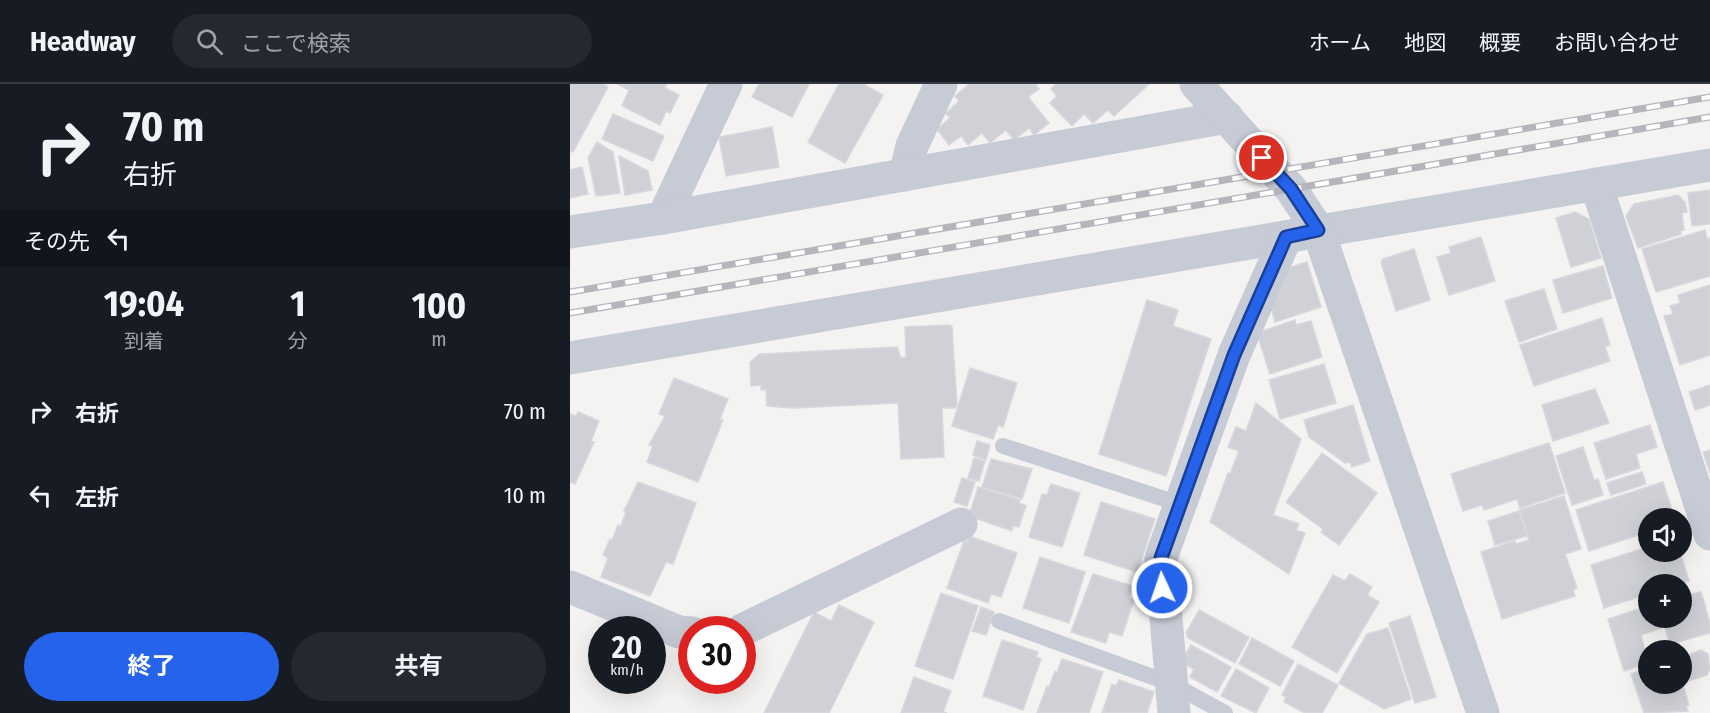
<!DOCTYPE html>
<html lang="ja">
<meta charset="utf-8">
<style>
body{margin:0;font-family:"Fira Sans Condensed","Noto Sans JP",sans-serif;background:#242831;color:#f1f3f6;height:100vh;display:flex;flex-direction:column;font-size:22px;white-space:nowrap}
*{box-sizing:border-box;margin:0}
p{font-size:20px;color:#9ea1a6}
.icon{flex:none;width:33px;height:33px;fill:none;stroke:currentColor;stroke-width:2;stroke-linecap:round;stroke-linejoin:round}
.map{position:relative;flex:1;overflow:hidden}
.details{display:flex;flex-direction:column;background:#171b24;width:570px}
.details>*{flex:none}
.guide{background:#171b24;color:#f1f3f6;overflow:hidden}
.controls{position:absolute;left:1068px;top:424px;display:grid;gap:12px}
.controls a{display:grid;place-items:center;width:54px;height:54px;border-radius:50%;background:#171b24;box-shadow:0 6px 24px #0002;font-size:30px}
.speed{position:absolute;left:18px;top:532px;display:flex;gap:12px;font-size:30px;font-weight:700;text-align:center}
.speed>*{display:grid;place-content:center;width:78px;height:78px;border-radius:50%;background:#171b24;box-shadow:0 6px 24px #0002;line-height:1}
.speed small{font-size:15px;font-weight:400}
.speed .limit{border:9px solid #d22;background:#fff;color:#111}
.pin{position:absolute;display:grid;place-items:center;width:51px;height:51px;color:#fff;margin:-26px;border:3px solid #fff;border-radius:50%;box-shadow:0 2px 6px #0007}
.me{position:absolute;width:66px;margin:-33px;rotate:357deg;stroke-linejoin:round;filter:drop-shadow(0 0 4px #0008)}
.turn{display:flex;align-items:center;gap:21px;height:126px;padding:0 24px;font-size:27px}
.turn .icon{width:78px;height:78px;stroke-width:2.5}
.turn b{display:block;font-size:42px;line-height:51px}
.then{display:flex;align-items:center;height:57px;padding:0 24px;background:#0003;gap:12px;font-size:22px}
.eta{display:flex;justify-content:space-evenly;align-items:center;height:102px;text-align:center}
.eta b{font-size:36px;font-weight:700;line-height:42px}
.cta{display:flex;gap:12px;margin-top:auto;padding:12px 24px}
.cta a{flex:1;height:69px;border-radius:36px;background:#2563eb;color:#fff;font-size:24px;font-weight:700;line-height:69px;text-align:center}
.cta a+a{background:#242831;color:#f1f3f6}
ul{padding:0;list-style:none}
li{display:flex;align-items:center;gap:18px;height:84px;padding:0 24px}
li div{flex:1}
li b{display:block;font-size:22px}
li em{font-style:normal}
header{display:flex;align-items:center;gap:36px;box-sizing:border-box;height:84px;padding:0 30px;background:#171b24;border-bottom:2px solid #363941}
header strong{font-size:28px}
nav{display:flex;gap:33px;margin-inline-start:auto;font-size:21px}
.search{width:420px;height:54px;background:#242831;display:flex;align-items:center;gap:15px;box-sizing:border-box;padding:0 21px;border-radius:33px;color:#9ea1a6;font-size:22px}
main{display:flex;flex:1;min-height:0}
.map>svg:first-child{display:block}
.building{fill:#d0d1d6;stroke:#d7d7dd;stroke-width:1.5}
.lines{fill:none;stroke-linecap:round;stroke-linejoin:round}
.service{stroke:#c7cbd6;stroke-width:16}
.minor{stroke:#c7cbd6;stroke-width:33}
.tertiary{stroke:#c7cbd6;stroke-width:33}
.rail-casing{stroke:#b5b6bc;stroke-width:7}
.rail{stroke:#fff;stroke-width:4.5;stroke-dasharray:14;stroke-linecap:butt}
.route-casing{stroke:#184099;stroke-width:15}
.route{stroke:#2563eb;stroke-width:10}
</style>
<header>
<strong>Headway</strong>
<div class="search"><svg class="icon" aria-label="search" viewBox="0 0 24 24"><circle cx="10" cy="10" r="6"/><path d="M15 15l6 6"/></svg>ここで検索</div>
<nav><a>ホーム</a><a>地図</a><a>概要</a><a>お問い合わせ</a></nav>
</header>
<main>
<section class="details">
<div class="guide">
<div class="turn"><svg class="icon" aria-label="right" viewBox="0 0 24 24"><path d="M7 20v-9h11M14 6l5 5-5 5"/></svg><div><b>70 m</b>右折</div></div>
<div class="then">その先<svg class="icon" aria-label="left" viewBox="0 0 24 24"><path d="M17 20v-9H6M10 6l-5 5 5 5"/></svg></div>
</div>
<div class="eta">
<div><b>19:04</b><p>到着</p></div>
<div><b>1</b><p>分</p></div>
<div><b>100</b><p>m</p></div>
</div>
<ul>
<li><svg class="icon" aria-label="right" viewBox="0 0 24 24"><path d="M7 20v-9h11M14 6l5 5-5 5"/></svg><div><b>右折</b></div><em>70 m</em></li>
<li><svg class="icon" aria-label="left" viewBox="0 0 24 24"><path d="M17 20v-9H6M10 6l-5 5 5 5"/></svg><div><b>左折</b></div><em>10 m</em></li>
</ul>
<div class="cta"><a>終了</a><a>共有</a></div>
</section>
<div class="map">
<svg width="1140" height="629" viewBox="0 0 1140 629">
<rect width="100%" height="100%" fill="#f4f3f2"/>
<g class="building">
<path d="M0,0H33L38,3L3,68L0,67Z"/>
<path d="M47,0H97L95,4L109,11L100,29L96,27L90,41L52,22L59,6Z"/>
<path d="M189,0H239L222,33L182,13Z"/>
<path d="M269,0H293L313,11L275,79L238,58Z"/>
<path d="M399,0H465L469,5L458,13L479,39L464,51L459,44L444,56L436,46L420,59L412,49L398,61L391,52L379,61L367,45L380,34L376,29L389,17L385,12Z"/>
<path d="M486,0H579L544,32L538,26L523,39L514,30L502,42L480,19L487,12L481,5Z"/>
<path d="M43,30L94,52L83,77L32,55Z"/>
<path d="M202,43L209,83L156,92L149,53Z"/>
<path d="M27,58L43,68L50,109L26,112L18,74Z"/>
<path d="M49,72L78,87L82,106L55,111Z"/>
<path d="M12,83L18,110L0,114V86Z"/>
<path d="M1140,106V140L1122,142L1118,109Z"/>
<path d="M1108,111L1115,118L1117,128L1112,129L1114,146L1110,147L1111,150L1068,164L1056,132L1064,120Z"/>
<path d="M1005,128L1019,135L1031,174L1001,183L986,134Z"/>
<path d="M1135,146L1137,155L1140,154V192L1086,208L1072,165Z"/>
<path d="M911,153L925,197L879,211L867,173L881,169L879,163Z"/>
<path d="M844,165L860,216L826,227L811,178L813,175Z"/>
<path d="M737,178L751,223L705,238L700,220L703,214L708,212L721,183Z"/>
<path d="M1033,182L1042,214L993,229L983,196Z"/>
<path d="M1140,201V271L1110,281L1094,232L1103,230L1100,222L1110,219L1108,211Z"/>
<path d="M974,205L987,245L949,258L935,217Z"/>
<path d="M577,216L608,226L603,242L641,255L596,392L529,370Z"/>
<path d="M1032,234L1040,261L1035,263L1040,277L964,302L950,261Z"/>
<path d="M725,236L726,241L741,237L752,273L700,290L687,249Z"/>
<path d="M380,241L382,243L387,321L385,324H372L374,373L331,375L328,319L223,324L197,322L196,306H191V301L181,302L180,278L190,270L327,263L331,274L336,273L335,243Z"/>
<path d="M754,280L766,319L710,335L699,296Z"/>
<path d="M400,284L447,299L433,343L428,341L423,355L382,342Z"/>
<path d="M104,294L158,315L150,335L153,336L128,398L77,378L83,362L79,361L95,332L89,330Z"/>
<path d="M1140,301V321L1125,326L1119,308Z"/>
<path d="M1025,305L1039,339L983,357L972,321Z"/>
<path d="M686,319L731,355L703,431L729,440L726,446L735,449L719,490L640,438L658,389L660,390L669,367L658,363L666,343L676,347Z"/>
<path d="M783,321L800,377L782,383L780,378L775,379L739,353L734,336Z"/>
<path d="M8,328L29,337L21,357L24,358L5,400L0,398V330L6,332Z"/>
<path d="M1080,341L1087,363L1066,370L1070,384L1036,395L1024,359Z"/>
<path d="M407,357L420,361L416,376L403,371Z"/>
<path d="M979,359L995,409L950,424L947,415L914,426L912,421L893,427L881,390Z"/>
<path d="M1013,363L1024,396L1028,395L1033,411L1002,421L986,372Z"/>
<path d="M1140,366V389L1133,368Z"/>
<path d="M752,369L807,409L769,461L751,448L753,445L716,418Z"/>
<path d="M404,374L415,377L409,397L398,394Z"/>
<path d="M421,375L462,385L452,415L412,403Z"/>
<path d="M1072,388L1076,400L1041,411L1037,399Z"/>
<path d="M392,394L405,398L397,422L384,418Z"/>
<path d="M68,398L126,419L103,480L96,478L80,512L31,493L38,474L33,471L40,455L42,456L48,441L51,442L56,428L54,427Z"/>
<path d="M1093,398L1105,435H1078V448L1019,467L1006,426Z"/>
<path d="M481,400L510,409L492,463L459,453L472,410L477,411Z"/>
<path d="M408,403L450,416L449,419L456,422L449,443L443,442L442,447L399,432Z"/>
<path d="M994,412L1011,465L995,470L1007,504L1003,506L1005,512L932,535L911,468L945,457L946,460L959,456L950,426Z"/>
<path d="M531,418L585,435L567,488L514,471Z"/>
<path d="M949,427L957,452L925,461L918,437Z"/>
<path d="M399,452L447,469L431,513L421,510L418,519L377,504L394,457L397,458Z"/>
<path d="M1078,463V468H1110L1119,497L1106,501H1078V514L1073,516L1072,512L1034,524L1021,481Z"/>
<path d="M470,473L515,488L499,539L453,524Z"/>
<path d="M523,490L563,502L559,514L564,516L552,552L539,548L536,559L501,548Z"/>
<path d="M780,490L802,503L797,511L809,518L767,589L722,563L763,491L775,497Z"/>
<path d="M1131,508L1140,539V549L1100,560L1092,534H1112V512Z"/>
<path d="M371,509L408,522L383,595L345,582Z"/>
<path d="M269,521L304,538L259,629H194L244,528L261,537Z"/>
<path d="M1078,522V534H1088L1092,544L1071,551L1078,579L1054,587L1038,535Z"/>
<path d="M411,523L424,528L416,551L402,547Z"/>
<path d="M629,526L679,553L665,579L618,554L616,549Z"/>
<path d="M840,532L866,613L845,619L819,539Z"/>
<path d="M818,544L841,615L814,625L769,599L797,550Z"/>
<path d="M682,554L724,577L710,602L669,580Z"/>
<path d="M432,556L468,568L466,573L471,575L453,626L413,612Z"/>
<path d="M621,561L661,583L647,608L620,593L624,585L611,578Z"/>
<path d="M1131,566L1138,570L1140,585L1137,591L1112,599L1119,621L1116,622L1118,627L1074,629L1061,590L1078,584V600H1112V573Z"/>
<path d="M492,575L533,588L519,629H467L477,602L479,603L485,587L487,589Z"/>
<path d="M728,580L768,601L752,629H735L714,618L716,613L712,611Z"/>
<path d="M666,585L699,604L686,629L651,612Z"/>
<path d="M344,593L381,607L373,628L377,629H331Z"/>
<path d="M549,596L584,608L577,629H532L542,600L546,602Z"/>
</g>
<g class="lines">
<g class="service">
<path d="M433,362L610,420"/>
<path d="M429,537L602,600L655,629"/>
</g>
<g class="minor">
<path d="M335,91L342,62L371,0"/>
<path d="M1026,100L1140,450"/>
<path d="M93,134L156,0"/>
<path d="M0,148L93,134L657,33"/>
<path d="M0,274L1140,81"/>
<path d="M0,503L109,548L122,549"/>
<path d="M172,546L391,440"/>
<path d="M604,629L591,474L664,271L716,153"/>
</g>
<path class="tertiary" d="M626,0L721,105L748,146L913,629"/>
<g class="rail-casing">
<g id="rail">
<path d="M0,208L1140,13"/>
<path d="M0,229L1140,33"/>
</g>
</g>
<use href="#rail" class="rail"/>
</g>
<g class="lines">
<g class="route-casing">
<path id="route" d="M592,504L591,474L664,271L716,153L748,146L721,105L692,74"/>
</g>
<use href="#route" class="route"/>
</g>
</svg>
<div class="controls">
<a><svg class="icon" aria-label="sound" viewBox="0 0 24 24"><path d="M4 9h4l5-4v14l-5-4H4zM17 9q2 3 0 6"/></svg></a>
<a>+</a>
<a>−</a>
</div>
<div class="speed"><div>20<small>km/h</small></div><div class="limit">30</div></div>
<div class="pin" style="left:692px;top:74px;background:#d93025"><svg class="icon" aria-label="arrive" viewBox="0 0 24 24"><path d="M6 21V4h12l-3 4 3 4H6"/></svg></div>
<svg class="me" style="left:592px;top:504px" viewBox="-20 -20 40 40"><circle r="17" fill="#2563eb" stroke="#fff" stroke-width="3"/><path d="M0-11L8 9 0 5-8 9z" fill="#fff"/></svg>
</div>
</main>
